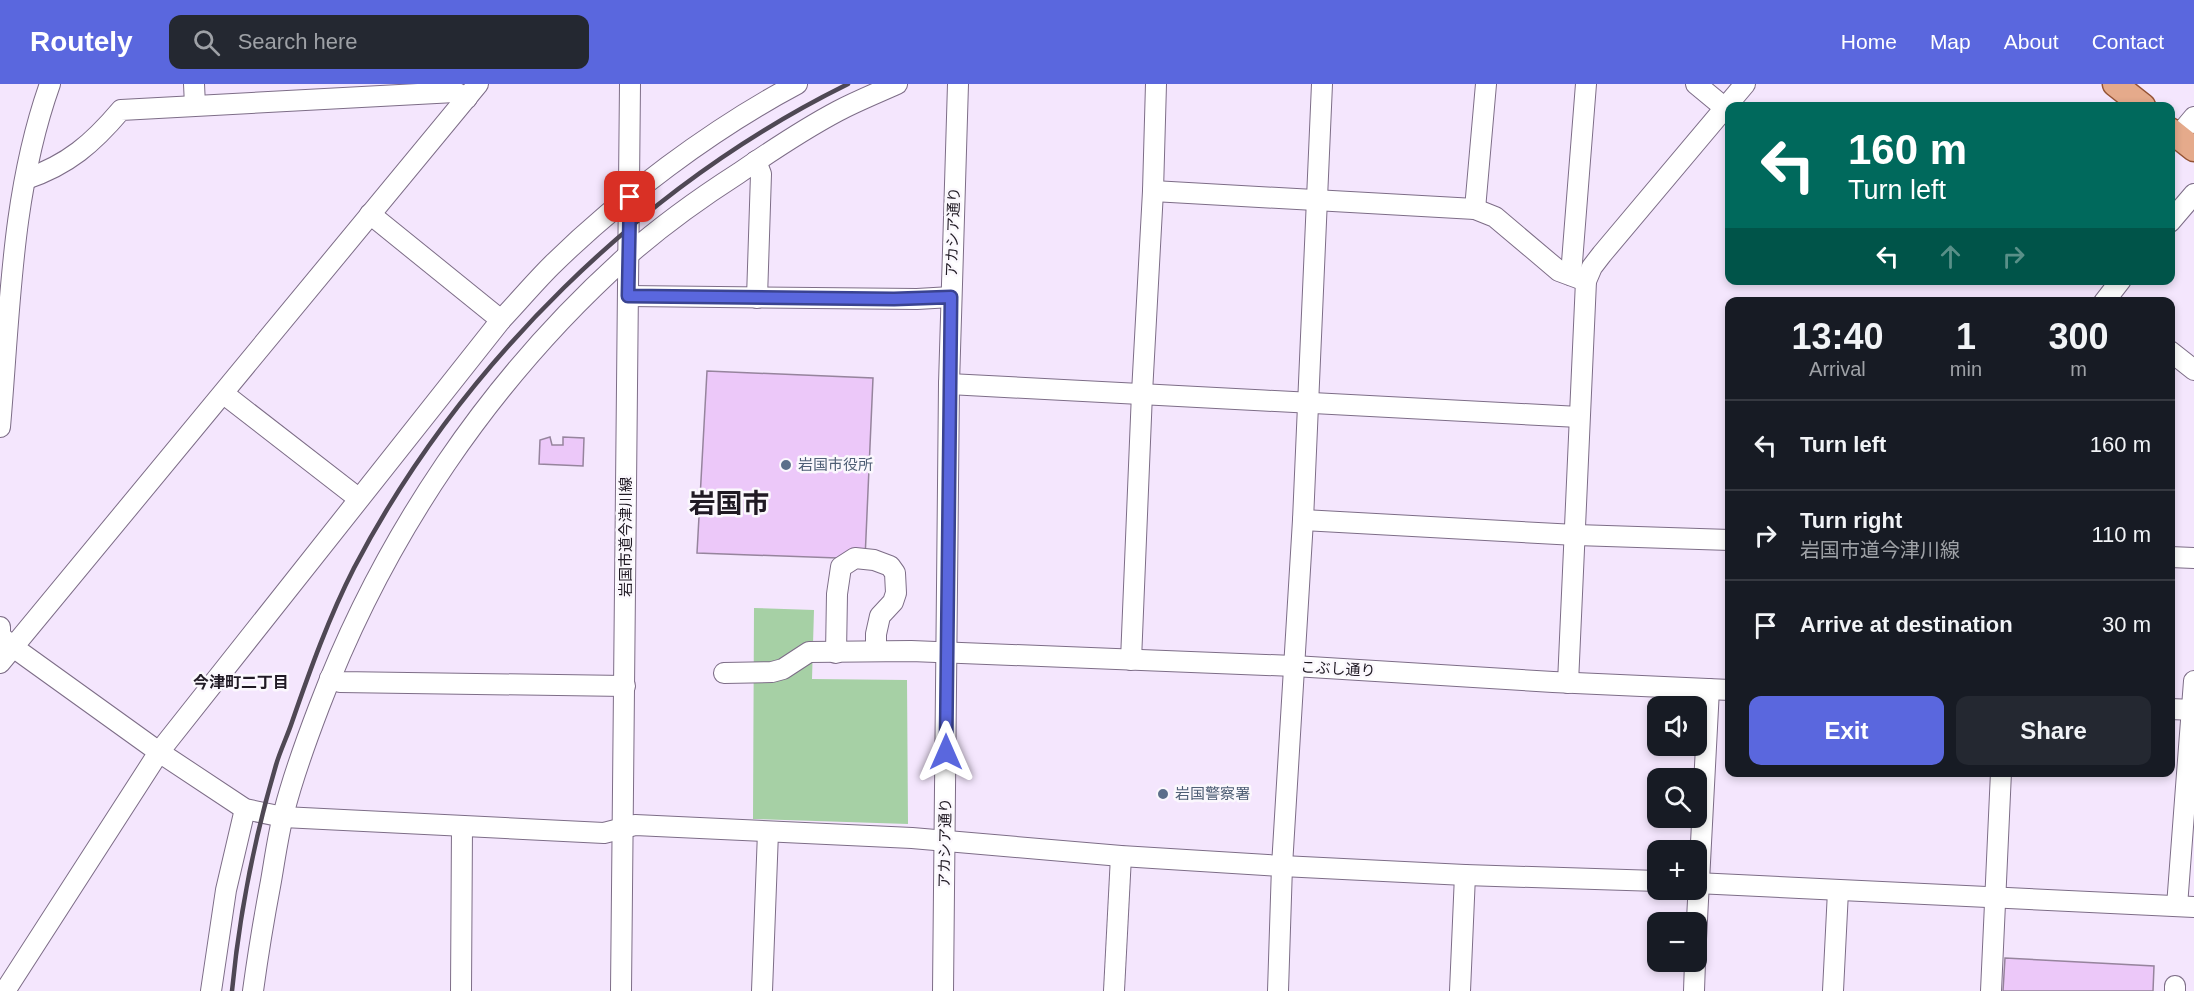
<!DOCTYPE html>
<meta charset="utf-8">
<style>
body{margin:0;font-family:Arial,"Noto Sans JP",sans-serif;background:#242831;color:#f1f3f6;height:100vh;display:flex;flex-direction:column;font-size:22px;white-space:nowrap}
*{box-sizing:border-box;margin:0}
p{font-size:20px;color:#9ea1a6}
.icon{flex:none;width:33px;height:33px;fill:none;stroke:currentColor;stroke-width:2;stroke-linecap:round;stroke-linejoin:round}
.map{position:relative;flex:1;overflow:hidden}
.panel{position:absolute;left:1725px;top:213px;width:450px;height:480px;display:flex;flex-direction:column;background:#171b24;border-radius:12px;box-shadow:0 3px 9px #0003}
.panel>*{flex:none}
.guide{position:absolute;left:1725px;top:18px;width:450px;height:183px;border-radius:12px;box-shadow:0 3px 9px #0003;background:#00695c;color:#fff;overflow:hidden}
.tools{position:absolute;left:1647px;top:612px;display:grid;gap:12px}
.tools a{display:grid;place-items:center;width:60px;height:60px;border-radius:12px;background:#171b24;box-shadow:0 3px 9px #0003;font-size:30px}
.pin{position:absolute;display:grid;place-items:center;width:51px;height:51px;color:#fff;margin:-26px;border-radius:12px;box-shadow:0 3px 9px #0006}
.me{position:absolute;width:66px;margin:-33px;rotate:0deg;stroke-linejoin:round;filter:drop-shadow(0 0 4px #0008)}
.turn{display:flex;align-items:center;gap:21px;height:126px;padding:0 24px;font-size:27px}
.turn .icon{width:78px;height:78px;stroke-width:2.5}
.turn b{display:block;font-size:42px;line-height:51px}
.lanes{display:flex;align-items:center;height:57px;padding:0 24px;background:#0003;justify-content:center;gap:30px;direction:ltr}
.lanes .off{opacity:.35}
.eta{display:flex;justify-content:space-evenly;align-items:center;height:102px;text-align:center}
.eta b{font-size:36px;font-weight:700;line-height:42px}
.action{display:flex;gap:12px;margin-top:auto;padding:12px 24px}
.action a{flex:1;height:69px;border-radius:12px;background:#5a67de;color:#fff;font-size:24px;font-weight:700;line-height:69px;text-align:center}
.action a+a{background:#242831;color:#f1f3f6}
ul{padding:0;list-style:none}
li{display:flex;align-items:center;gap:18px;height:90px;padding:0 24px;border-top:2px solid #363941}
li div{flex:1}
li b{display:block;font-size:22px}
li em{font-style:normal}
header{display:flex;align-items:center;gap:36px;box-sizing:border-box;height:84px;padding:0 30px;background:#5a67de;color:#fff}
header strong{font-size:28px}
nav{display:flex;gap:33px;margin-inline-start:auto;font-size:21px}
.search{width:420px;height:54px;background:#242831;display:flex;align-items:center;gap:15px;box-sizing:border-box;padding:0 21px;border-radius:12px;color:#9ea1a6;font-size:22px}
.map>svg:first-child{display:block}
.green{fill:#a6d0a5}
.building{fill:#ecc8f9;stroke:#96849d;stroke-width:1.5}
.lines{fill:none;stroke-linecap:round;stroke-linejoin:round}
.minor-casing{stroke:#7d6d87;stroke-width:22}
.major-casing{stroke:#945334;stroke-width:27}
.minor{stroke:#fff;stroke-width:20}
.major{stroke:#e5aa8b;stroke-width:24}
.rail{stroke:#4f4854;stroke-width:4.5}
.route-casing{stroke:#3a4390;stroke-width:15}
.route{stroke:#5a67de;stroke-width:10}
.service-dot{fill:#5c6f8a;stroke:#fbf8fd;stroke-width:2}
.labels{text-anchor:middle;stroke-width:5;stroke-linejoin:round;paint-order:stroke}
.street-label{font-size:15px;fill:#201a24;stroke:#fbf8fd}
.service-label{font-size:15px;fill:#4e5e75;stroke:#fbf8fd;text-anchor:start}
.neighbourhood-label{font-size:16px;font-weight:bold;fill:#201a24;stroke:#fbf8fd}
.town-label{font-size:27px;font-weight:bold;fill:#201a24;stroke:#fbf8fd}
</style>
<header>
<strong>Routely</strong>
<div class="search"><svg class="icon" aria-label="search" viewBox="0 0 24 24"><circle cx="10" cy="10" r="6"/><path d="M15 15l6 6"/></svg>Search here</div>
<nav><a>Home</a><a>Map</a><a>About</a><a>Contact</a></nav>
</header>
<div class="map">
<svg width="2194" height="907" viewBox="0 0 2194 907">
<rect width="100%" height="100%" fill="#f4e6fd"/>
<path class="green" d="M754,524L814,526L812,595L907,596L908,740L753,735Z"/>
<g class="building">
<path d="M707,287L873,294L865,475L697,469Z"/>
<path d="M550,353L552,361H563V353L584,354L583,382L539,380L540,356Z"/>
<path d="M2005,874L2154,882L2153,907H2003Z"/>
</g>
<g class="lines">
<g class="minor-casing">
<g id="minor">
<path d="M194,0L195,21"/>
<path d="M1696,0L1725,24"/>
<path d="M2178,52L2194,33"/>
<path d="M756,77L761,90L757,214"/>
<path d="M26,95C68,81 93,59 121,26L455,8L467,14"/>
<path d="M1153,107L1475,125L1495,133L1559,187L1586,197"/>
<path d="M1475,125L1486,0"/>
<path d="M370,130L501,236"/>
<path d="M2170,138L2194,110"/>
<path d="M1571,191L1586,0"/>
<path d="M628,212L917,215L951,213"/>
<path d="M2104,218L2121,196"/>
<path d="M2170,267L2194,286"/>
<path d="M949,300C1159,310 1369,323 1579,333"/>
<path d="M224,310L358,414"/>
<path d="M0,343C10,228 11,109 50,0"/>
<path d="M1303,436L1576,451L1730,456"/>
<path d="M2170,473L2194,474"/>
<path d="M0,543V552L13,563L159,668L245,725L283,733L604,749L635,741L912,754L1121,772L1282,782L1465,791L1658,797"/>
<path d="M836,569L837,510L841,483L855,474L874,476L890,482L895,489L896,509L893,518L880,532L876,550V566"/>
<path d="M1131,576L1142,309L1153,107L1156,0"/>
<path d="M0,579L478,0"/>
<path d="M724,589L772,588L783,585L809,568L911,567L1294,582L1553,598L1730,606"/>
<path d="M330,594L340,598L625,602"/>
<path d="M1568,599L1586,197L1592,183L1602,170L1745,0"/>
<path d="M2170,625L2194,626"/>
<path d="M1696,799L2194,823"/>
<path d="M2177,822L2194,597"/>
<path d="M1696,855L1709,605"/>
<path d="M5,907L159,668L501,236C518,218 534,199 551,182C620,114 712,45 797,0"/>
<path d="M211,907L226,806L245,725"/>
<path d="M253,907C258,870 264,834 271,797C275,774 278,751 284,728C293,692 306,657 319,623C384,452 490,295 626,173C661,142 700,114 739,89C771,67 804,45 838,27C857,17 877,9 897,0"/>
<path d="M461,907L462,742"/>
<path d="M621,907L630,0"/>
<path d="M762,907L768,748"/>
<path d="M943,907L949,300L958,0"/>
<path d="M1114,907L1121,772"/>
<path d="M1278,907L1282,782L1303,436L1322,0"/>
<path d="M1460,907L1465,791"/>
<path d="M1694,907L1695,878"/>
<path d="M1833,907L1838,807"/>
<path d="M1991,907L2001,688"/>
<path d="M2175,907V902"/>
</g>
</g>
<g class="major-casing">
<g id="major">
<path d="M2115,0L2143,22"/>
<path d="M2170,46L2194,65"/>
</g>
</g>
<use href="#minor" class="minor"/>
<use href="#major" class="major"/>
<path class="rail" d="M232,907C239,834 255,752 276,681C280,667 287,653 292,638C310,586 329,533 354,484C460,281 643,101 848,0"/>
</g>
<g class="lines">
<g class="route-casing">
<path id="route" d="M630,113L628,212L894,215L951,213L946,668"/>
</g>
<use href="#route" class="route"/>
</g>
<g class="service-dot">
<circle cx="786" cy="381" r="6"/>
<circle cx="1163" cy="710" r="6"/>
</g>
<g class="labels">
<g class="street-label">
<text transform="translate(953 148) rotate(-88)" y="5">アカシア通り</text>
<text transform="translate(626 453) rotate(-90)" y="5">岩国市道今津川線</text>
<text transform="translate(1338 585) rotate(3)" y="5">こぶし通り</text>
<text transform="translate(945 759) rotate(-89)" y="5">アカシア通り</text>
</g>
<g class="service-label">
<text x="798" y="386">岩国市役所</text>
<text x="1175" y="715">岩国警察署</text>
</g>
<g class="neighbourhood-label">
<text x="241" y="604">今津町二丁目</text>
</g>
<g class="town-label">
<text x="729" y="429">岩国市</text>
</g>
</g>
</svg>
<div class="tools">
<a><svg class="icon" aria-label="sound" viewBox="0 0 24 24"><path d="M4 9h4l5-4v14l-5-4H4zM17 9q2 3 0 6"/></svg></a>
<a><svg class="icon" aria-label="search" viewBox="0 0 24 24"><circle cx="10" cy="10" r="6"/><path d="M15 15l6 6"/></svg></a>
<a>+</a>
<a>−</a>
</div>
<div class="pin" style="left:630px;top:113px;background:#d93025"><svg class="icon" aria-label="arrive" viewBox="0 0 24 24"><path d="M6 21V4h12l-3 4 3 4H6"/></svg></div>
<svg class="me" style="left:946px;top:668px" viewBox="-20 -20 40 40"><path d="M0-17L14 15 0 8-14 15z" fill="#5a67de" stroke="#fff" stroke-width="4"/></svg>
<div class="guide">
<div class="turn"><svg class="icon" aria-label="left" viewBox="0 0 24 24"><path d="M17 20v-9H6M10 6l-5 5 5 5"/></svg><div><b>160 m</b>Turn left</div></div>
<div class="lanes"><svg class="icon" aria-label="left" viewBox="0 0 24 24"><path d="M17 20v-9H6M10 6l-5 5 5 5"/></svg><svg class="icon off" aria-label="ahead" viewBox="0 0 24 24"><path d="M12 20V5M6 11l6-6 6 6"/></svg><svg class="icon off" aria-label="right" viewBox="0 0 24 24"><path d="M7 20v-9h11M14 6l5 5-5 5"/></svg></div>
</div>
<section class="panel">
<div class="eta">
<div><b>13:40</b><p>Arrival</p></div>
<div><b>1</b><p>min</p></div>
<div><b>300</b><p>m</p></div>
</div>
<ul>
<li><svg class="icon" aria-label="left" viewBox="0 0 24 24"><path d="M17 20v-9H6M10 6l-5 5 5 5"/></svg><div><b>Turn left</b></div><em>160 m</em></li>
<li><svg class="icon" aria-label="right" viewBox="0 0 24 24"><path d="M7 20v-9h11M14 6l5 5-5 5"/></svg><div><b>Turn right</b><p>岩国市道今津川線</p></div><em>110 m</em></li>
<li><svg class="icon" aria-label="arrive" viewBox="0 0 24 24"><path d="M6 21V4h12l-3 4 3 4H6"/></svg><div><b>Arrive at destination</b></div><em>30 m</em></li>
</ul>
<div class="action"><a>Exit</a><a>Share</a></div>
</section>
</div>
